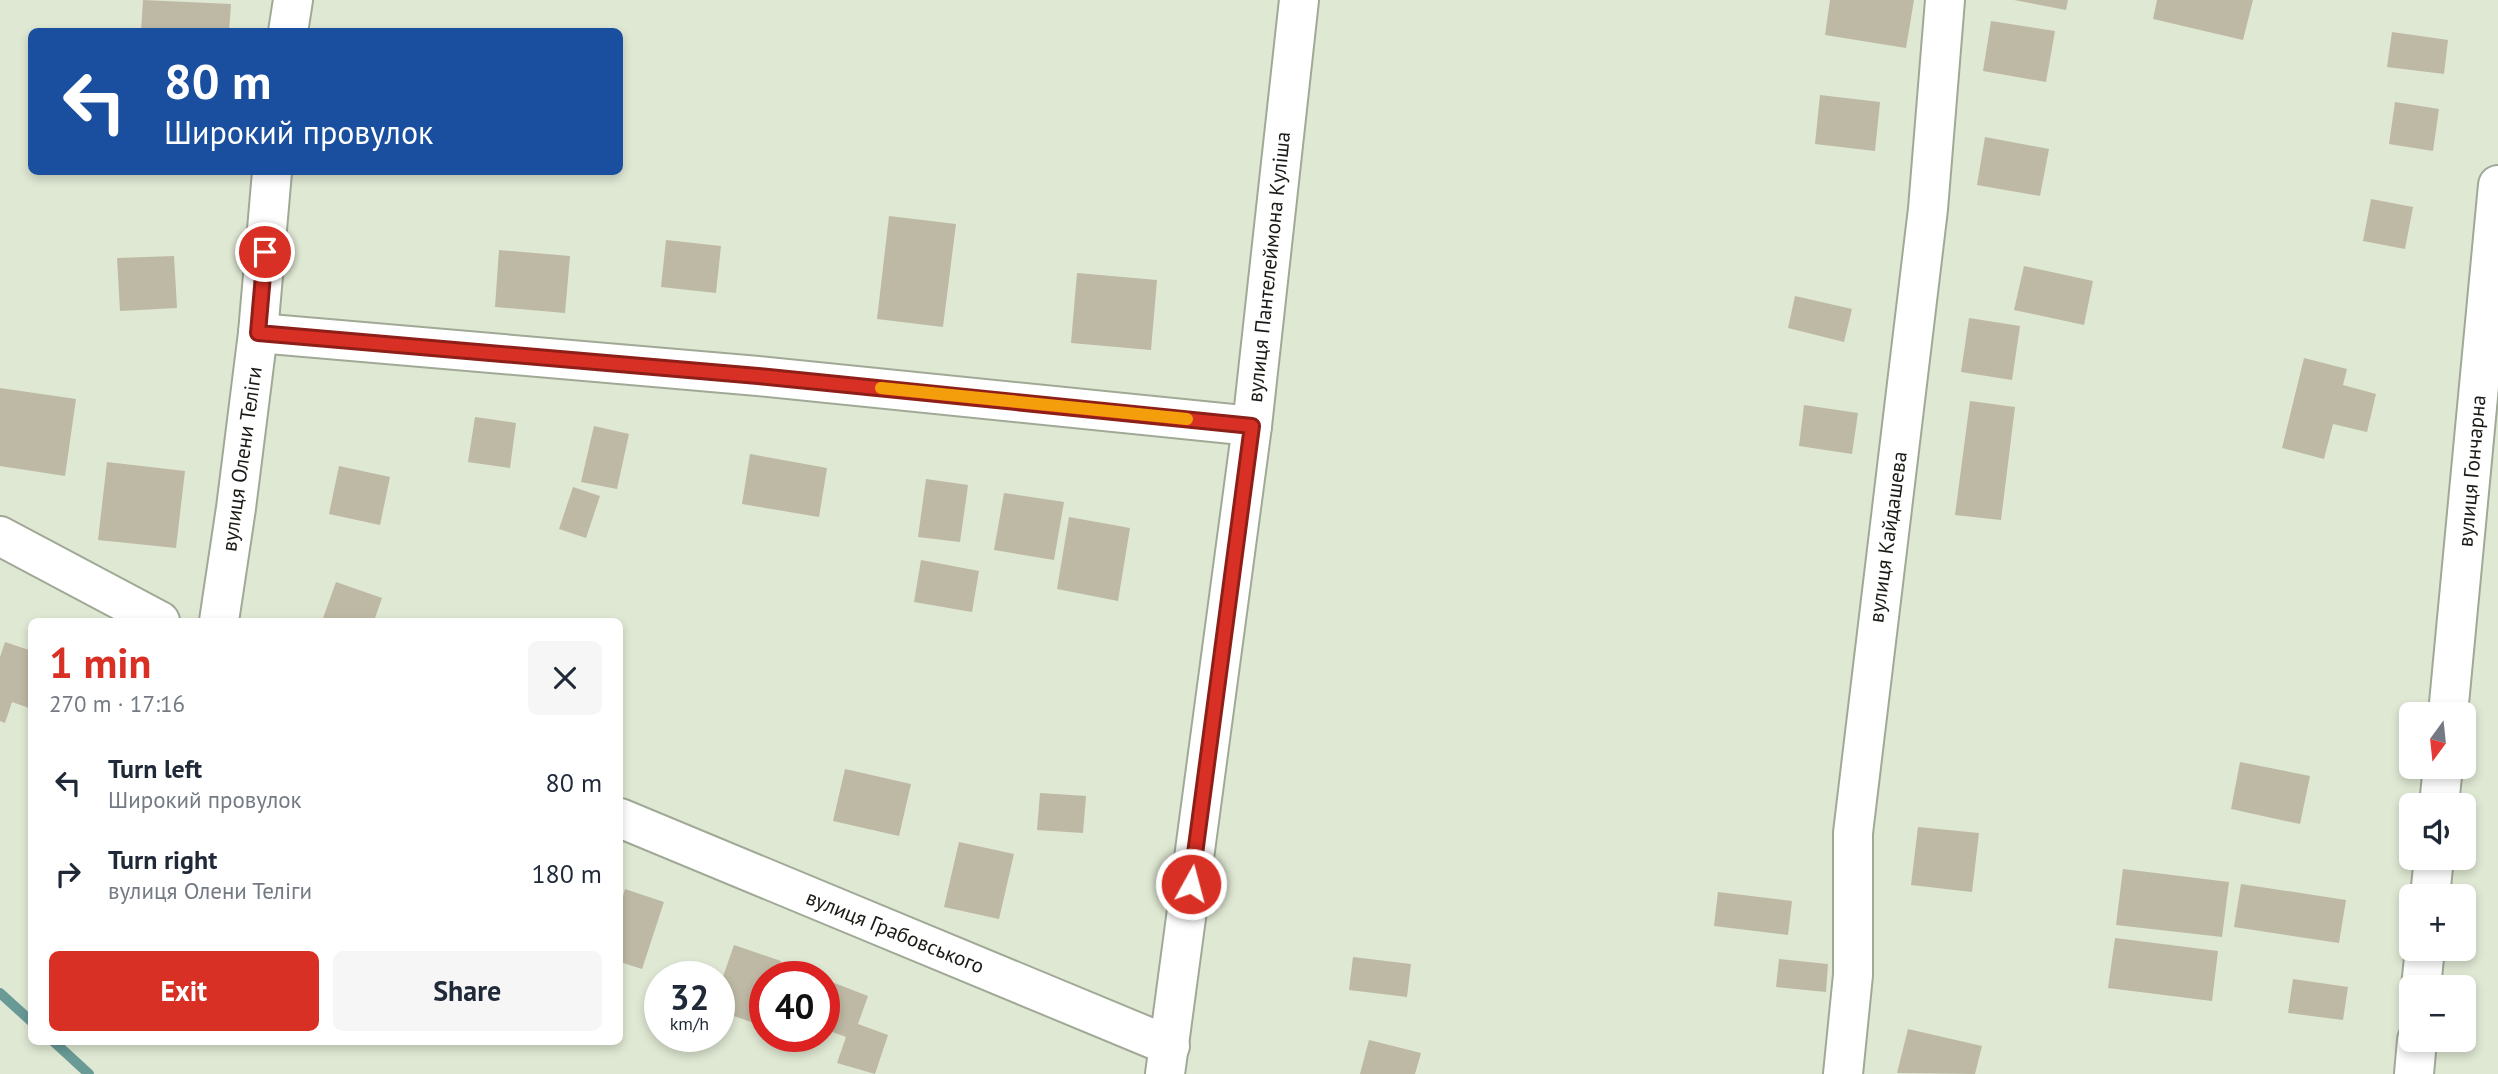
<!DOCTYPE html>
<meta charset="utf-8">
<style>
body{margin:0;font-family:"PT Sans",sans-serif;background:#f6f6f7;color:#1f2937;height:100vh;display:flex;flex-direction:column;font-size:26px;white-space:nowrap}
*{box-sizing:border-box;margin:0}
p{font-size:23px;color:#747a83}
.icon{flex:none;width:38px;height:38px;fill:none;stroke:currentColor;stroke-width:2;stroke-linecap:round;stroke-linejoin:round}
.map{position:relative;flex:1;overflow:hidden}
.drawer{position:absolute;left:28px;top:618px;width:595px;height:427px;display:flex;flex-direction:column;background:#fff;border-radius:10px;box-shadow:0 4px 10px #0003}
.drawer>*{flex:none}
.banner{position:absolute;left:28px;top:28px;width:595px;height:147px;border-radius:10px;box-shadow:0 4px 10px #0003;background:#1a4fa0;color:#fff;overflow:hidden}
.needle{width:46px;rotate:195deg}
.fabs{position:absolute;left:2399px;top:702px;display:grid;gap:14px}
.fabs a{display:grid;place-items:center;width:77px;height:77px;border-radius:10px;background:#fff;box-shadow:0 4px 10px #0003;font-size:35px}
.speed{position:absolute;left:644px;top:961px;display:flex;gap:14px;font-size:35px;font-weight:700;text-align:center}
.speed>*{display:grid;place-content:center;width:91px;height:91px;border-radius:50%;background:#fff;box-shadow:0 4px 10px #0003;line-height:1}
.speed small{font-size:18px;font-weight:400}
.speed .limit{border:10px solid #d22;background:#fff;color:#111}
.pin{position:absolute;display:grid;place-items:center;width:60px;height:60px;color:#fff;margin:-30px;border:4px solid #fff;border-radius:50%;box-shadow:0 2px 7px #0007}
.me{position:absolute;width:77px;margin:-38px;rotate:7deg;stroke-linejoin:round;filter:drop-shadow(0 0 5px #0008)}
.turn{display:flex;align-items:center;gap:24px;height:147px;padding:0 21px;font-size:32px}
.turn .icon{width:91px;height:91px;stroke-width:2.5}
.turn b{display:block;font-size:49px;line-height:60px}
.round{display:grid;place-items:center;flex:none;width:74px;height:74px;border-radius:10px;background:#f6f6f7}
.summary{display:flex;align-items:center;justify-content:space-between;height:119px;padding:0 21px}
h1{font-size:42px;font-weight:800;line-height:52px;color:#d93025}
.cta{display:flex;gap:14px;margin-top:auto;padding:14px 21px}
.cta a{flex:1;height:80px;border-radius:10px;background:#d93025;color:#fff;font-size:28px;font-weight:800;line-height:80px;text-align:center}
.cta a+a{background:#f6f6f7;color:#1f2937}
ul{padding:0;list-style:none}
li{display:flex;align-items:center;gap:21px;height:91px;padding:0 21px}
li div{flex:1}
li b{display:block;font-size:26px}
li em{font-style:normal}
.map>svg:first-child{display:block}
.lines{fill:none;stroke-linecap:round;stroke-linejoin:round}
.stream{stroke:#699a96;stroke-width:10}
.building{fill:#beb9a4}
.minor-casing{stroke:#a0a995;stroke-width:42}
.minor{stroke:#fff;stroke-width:38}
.route-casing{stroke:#8d1f18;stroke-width:18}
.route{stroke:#d93025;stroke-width:12}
.slow{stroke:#f59e0b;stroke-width:12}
.labels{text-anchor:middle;stroke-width:6;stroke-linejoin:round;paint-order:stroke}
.street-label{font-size:21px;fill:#191c15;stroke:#fff}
</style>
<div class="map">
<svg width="2498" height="1074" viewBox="0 0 2498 1074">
<rect width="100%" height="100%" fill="#dfe8d3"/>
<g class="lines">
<g class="stream">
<path d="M0,993L32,1022"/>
<path d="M53,1041L89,1074"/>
</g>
</g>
<g class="building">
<path d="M143,0L231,4L229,32H141Z"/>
<path d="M1830,0H1914L1906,48L1825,35Z"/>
<path d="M2014,0H2068L2066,10Z"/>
<path d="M2157,0H2253L2243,40L2153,19Z"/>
<path d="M1991,21L2055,31L2046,82L1983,71Z"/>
<path d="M2392,32L2448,40L2444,74L2387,67Z"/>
<path d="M1820,95L1880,102L1875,151L1815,144Z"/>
<path d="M2395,102L2439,109L2433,151L2389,144Z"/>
<path d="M1985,137L2049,149L2040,196L1977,185Z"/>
<path d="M2371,199L2413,207L2405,249L2363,241Z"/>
<path d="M889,216L956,224L943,327L877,319Z"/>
<path d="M666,240L721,246L716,293L661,287Z"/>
<path d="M499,250L570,256L565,313L495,307Z"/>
<path d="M174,256L177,308L120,311L117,258Z"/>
<path d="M2024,266L2093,281L2084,325L2014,310Z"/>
<path d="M1077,273L1157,280L1151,350L1071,343Z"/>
<path d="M1795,296L1852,309L1844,342L1788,328Z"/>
<path d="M1969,318L2020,326L2012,380L1961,372Z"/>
<path d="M2304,358L2347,369L2343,385L2376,394L2367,432L2333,424L2324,459L2282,448Z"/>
<path d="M0,388L76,399L65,476L0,466Z"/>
<path d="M1970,401L2015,407L2001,520L1955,515Z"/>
<path d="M1804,405L1858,413L1852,454L1799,446Z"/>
<path d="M475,417L516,423L510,468L468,462Z"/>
<path d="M594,426L629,434L617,489L581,482Z"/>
<path d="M750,454L827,468L819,517L742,504Z"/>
<path d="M107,462L185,471L176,548L98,540Z"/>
<path d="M339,466L390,477L380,525L329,514Z"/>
<path d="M926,479L968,485L960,542L918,537Z"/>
<path d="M573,487L600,496L586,538L559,529Z"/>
<path d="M1004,493L1064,502L1054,560L994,550Z"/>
<path d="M1069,517L1130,528L1118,601L1057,589Z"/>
<path d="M921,560L979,571L972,612L914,602Z"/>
<path d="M336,582L382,598L374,621H322Z"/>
<path d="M5,642L32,651V709L12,702L5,723L0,721V657Z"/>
<path d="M2240,762L2310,776L2300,824L2231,809Z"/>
<path d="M845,769L911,784L899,836L833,821Z"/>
<path d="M1040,793L1086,796L1083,833L1037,830Z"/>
<path d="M1918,827L1979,833L1972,892L1911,885Z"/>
<path d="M959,842L1014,854L999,919L944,907Z"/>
<path d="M2123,869L2229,882L2222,937L2116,925Z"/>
<path d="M2241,884L2346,900L2339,943L2234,927Z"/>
<path d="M625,889L664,902L642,969L620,962V907Z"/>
<path d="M1718,892L1792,901L1788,935L1714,926Z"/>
<path d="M2115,938L2218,951L2212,1001L2108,988Z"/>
<path d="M734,945L781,961L776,976H765V1011L760,1025L719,1011V988Z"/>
<path d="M1353,957L1411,964L1407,997L1349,990Z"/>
<path d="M1779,959L1828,964L1826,992L1776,987Z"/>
<path d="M824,979L868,996L858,1024L888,1035L875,1074L837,1063L846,1037L824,1029Z"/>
<path d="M2293,979L2348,987L2343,1020L2288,1013Z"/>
<path d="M1908,1029L1982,1046L1975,1074L1897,1073Z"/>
<path d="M1369,1040L1421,1053L1415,1074H1360Z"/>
</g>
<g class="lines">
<g class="minor-casing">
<g id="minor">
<path d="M288,32L293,0"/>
<path d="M258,333L758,376L1252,426"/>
<path d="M0,536L160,621"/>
<path d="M219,621L236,508L258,333L272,172"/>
<path d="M2448,714L2498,185"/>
<path d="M2439,805L2443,766"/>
<path d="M620,818L1170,1046"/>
<path d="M2430,896L2434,858"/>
<path d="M2421,987L2425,948"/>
<path d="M1165,1074L1252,426L1299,0"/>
<path d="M1843,1074L1853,975V833L1928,209L1945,0"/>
<path d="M2414,1074L2417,1040"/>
</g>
</g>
<use href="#minor" class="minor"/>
</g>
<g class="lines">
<g class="route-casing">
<path id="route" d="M265,252L258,333L758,376L1252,426L1191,884"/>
</g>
<use href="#route" class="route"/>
<path class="slow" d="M881,388L1187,419"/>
</g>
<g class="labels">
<g class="street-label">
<text transform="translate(1269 267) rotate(-84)" y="7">вулиця Пантелеймона Куліша</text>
<text transform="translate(242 459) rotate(-82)" y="7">вулиця Олени Теліги</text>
<text transform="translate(2472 471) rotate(-85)" y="7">вулиця Гончарна</text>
<text transform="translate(1888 537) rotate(-82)" y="7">вулиця Кайдашева</text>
<text transform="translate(895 932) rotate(22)" y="7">вулиця Грабовського</text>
</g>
</g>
</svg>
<div class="fabs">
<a><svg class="needle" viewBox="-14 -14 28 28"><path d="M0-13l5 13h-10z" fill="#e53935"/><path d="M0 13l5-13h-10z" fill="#747a83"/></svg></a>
<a><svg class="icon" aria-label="sound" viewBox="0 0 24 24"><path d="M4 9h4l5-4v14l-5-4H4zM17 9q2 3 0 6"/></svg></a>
<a>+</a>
<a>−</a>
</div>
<div class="speed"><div>32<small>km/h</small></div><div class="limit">40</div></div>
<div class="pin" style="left:265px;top:252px;background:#d93025"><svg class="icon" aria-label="arrive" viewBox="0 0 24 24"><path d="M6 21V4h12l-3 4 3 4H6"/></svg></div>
<svg class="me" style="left:1191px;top:884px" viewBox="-20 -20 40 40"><circle r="17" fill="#d93025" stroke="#fff" stroke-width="3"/><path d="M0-11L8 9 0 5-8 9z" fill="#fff"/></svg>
<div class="banner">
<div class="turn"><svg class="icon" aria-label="left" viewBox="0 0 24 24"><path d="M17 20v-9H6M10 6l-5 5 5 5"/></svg><div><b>80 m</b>Широкий провулок</div></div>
</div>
<section class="drawer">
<div class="summary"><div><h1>1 min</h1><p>270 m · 17:16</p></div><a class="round"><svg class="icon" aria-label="close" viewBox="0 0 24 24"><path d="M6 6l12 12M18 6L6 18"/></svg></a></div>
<ul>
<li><svg class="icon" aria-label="left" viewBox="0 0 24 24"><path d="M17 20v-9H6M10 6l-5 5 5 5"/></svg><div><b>Turn left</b><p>Широкий провулок</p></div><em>80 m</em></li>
<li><svg class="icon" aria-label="right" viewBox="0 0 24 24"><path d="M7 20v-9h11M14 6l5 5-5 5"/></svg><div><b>Turn right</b><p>вулиця Олени Теліги</p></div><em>180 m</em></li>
</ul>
<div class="cta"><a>Exit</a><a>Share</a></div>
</section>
</div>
